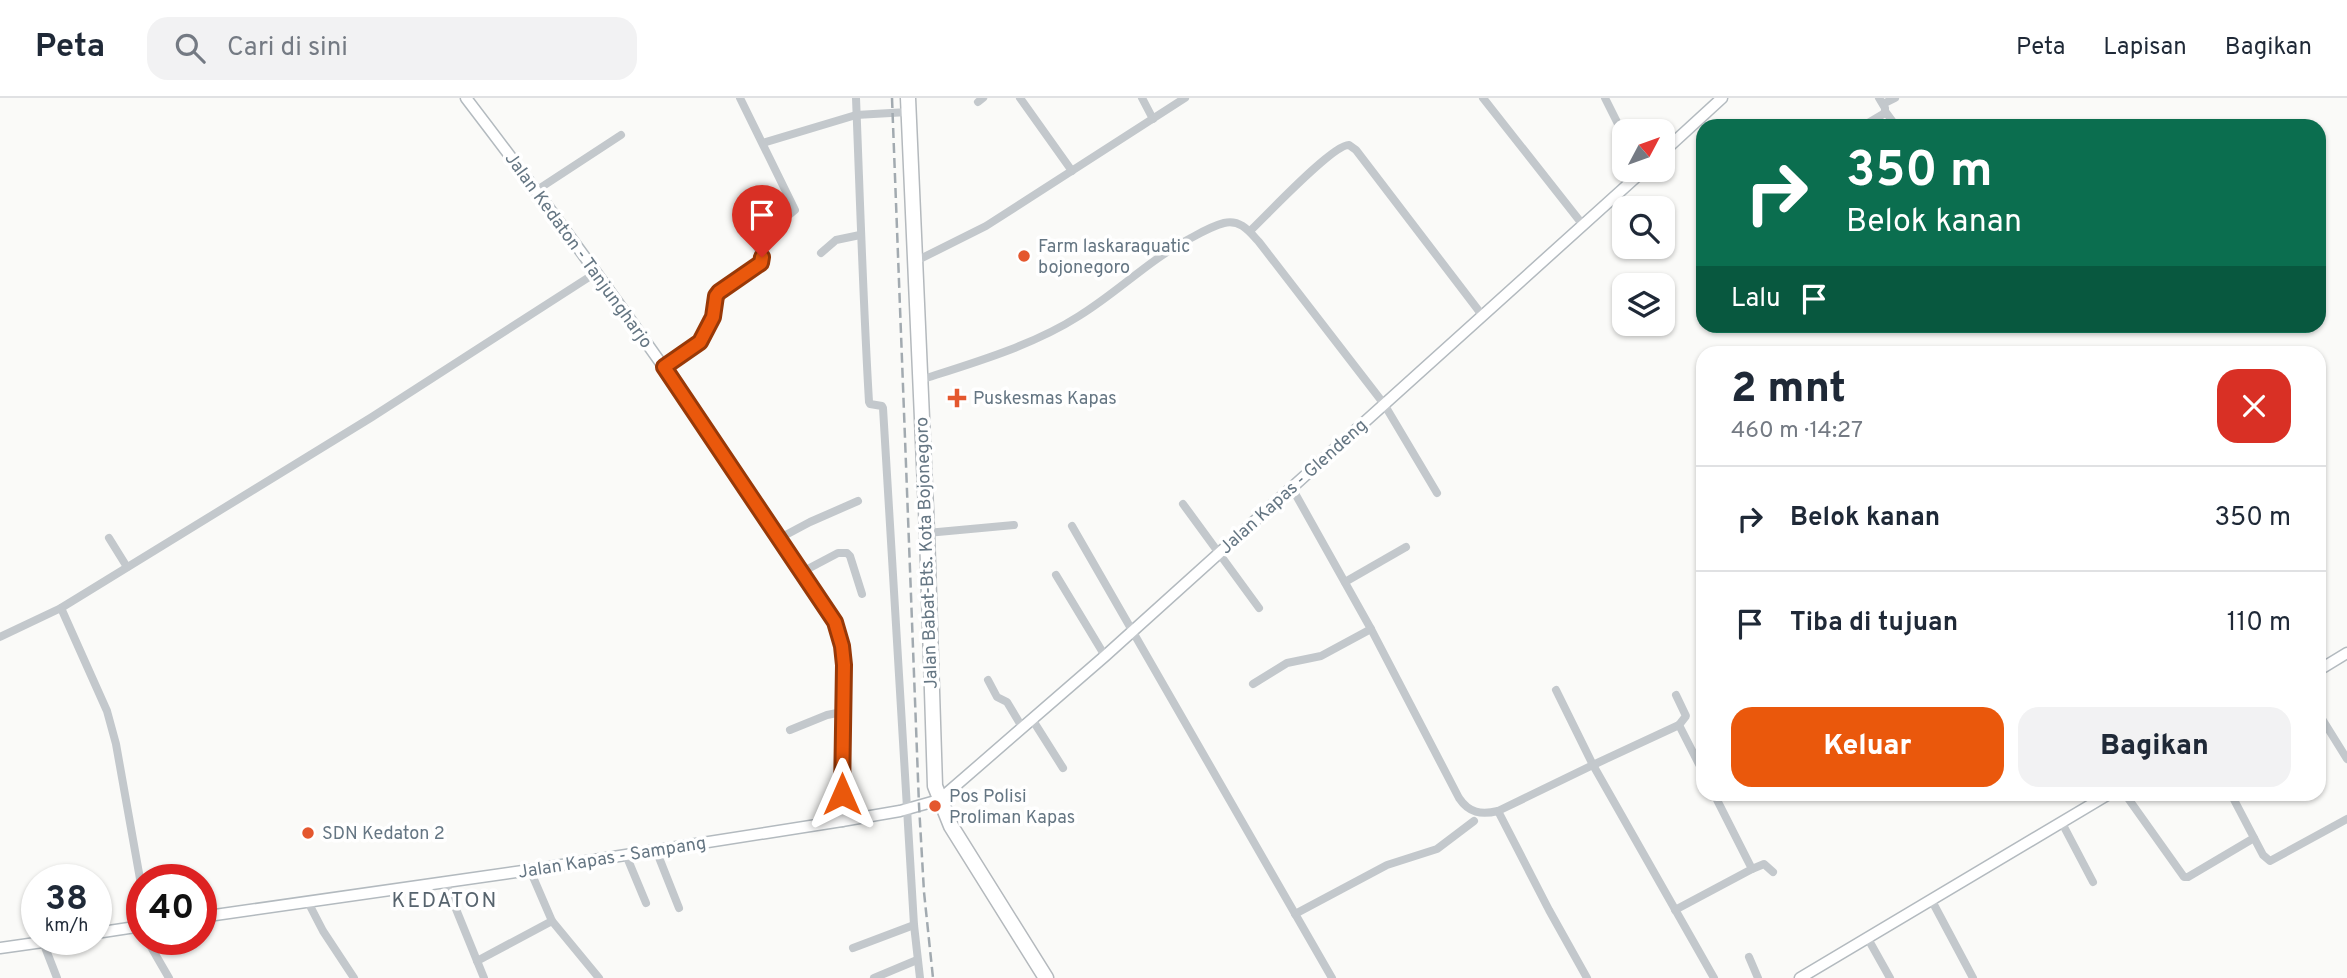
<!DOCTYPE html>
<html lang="id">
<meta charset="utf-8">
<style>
body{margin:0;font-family:Overpass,sans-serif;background:#f2f2f3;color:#1f2937;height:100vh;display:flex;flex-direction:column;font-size:26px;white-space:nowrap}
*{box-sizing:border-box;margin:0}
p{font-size:23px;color:#747a83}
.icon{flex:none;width:38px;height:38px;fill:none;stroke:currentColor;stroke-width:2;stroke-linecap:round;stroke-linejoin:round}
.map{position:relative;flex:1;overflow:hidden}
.sheet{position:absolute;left:1696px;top:248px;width:630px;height:455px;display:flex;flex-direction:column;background:#fff;border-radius:21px;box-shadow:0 2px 5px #0004}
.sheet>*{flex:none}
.guide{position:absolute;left:1696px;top:21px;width:630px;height:214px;border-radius:21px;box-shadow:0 2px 5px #0004;background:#0b6e4f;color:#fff;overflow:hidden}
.needle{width:46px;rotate:49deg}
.tools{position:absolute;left:1612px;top:21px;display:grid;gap:14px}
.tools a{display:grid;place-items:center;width:63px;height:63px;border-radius:14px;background:#fff;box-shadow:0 2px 5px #0004;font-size:35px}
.speed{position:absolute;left:21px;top:766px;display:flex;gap:14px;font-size:35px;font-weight:700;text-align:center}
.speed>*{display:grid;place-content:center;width:91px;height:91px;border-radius:50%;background:#fff;box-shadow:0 2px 5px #0004;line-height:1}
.speed small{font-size:18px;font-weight:400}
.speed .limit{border:10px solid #d22;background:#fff;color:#111}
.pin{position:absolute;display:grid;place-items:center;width:60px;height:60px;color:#fff;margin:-72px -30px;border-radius:50% 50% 50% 0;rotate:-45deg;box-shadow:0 0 7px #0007}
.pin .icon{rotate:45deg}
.me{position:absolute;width:77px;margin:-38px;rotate:0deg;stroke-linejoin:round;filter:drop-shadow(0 0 5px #0008)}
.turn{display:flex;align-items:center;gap:24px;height:147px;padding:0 35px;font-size:32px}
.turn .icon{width:91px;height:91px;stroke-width:2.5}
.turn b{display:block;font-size:49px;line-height:60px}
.then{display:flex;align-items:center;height:66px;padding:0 35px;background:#0003;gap:14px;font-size:26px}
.round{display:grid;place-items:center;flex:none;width:74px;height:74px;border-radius:21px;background:#f2f2f3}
.summary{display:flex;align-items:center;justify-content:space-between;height:119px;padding:0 35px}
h1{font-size:42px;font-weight:800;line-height:52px}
.action{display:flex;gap:14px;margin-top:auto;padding:14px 35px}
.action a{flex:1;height:80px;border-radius:21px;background:#ea580c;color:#fff;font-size:28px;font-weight:800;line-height:80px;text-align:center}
.action a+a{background:#f2f2f3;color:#1f2937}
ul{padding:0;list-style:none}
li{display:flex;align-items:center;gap:21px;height:105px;padding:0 35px;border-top:2px solid #e0e1e3}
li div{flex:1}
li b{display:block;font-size:26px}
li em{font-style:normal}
header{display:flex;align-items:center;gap:42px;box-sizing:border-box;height:98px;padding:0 35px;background:#fff;border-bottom:2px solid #e0e1e3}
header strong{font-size:33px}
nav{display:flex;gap:38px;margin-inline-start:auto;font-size:24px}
.search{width:490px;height:63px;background:#f2f2f3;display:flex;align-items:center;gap:18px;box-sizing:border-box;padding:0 24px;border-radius:21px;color:#747a83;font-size:26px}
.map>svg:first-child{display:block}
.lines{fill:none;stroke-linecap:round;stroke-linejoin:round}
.secondary-casing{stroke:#b3babf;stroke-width:13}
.highway-casing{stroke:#b4b9bd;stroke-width:17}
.street{stroke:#c3c8cc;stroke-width:8}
.secondary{stroke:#fff;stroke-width:10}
.highway{stroke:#fff;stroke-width:14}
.rail{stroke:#a2aab0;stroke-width:2.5;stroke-dasharray:10 5;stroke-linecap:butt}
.route-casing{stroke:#983908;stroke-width:18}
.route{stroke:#ea580c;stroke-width:12}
.poi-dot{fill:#e4572e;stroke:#fff;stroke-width:2.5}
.labels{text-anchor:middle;stroke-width:7;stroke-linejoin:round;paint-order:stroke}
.poi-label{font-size:18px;fill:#657683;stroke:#fff;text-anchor:start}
.street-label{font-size:18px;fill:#657683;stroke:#fff}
.quarter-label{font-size:21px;letter-spacing:2px;fill:#57646e;stroke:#fff}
</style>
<header>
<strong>Peta</strong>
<div class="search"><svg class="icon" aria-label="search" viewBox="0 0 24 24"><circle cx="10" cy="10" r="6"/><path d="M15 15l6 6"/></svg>Cari di sini</div>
<nav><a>Peta</a><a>Lapisan</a><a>Bagikan</a></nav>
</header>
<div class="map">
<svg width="2347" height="880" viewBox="0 0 2347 880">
<rect width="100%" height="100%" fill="#fafaf8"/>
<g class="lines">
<g class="secondary-casing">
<g id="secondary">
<path d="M466,0C596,170 720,344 835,524L842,548L844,567L842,723"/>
<path d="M1662,55L1722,0"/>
<path d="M2319,572L2347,555"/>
<path d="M201,819L530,772L842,723L900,713L939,702L1105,558L1644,72"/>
<path d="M96,835L142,828"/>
<path d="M0,850L57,842"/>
<path d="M1800,880L2109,696"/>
</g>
</g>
<g class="highway-casing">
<path id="highway" d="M908,0L927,435L935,688L951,728L1046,880"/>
</g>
<g class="street">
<path d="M856,0C860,101 863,202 869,304L870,306L882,308L883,310L914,827L920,880"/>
<path d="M1020,0L1072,73"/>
<path d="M1142,0L1153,21"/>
<path d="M1483,0L1583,127"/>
<path d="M1605,0L1624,38"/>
<path d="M978,4L983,0"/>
<path d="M1883,6L1895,0"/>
<path d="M1885,13L1896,28"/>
<path d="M1863,28L1885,15V10L1879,0"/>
<path d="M763,45L856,17L908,14"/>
<path d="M537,92L621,37"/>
<path d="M1250,133C1266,118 1333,46 1349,47L1356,52L1482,217"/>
<path d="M821,155L836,142L860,137"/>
<path d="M916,163L986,128L1185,0"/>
<path d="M664,269C684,255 703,246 712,222C715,212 713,202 718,194L762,164L763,160L750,137L751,134L789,117L795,112L740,0"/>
<path d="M920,282C973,265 1032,248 1079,218C1118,194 1149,162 1189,141C1200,135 1212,128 1224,125C1240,121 1249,133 1259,144L1384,306L1437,395"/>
<path d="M1292,390L1371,531L1459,700C1469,715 1481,717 1498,713L1549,812L1587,880"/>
<path d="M1183,406L1259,510"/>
<path d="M1072,428L1332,880"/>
<path d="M927,435L1014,427"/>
<path d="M109,440L127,469"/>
<path d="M780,440L810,424L858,403"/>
<path d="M802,474L838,455H847L850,458L862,496"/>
<path d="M1056,477L1105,558"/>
<path d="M1345,484L1406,449"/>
<path d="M0,539L61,510"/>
<path d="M988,582L997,599L1007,604L1022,629"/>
<path d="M1253,586L1287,565L1321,558L1371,531"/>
<path d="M1556,592L1593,667L1679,627L1703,674"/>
<path d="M1676,597L1686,618L1679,627"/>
<path d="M2319,616L2347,661"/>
<path d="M1032,621L1063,670"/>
<path d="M790,632L827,617L842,614"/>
<path d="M2125,696L2184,779H2188L2254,740"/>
<path d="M2231,696L2263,757L2270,763L2347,721"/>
<path d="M1498,713L1593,667L1714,880"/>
<path d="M2062,725L2093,784"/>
<path d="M656,752L679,810"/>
<path d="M626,757L646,805"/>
<path d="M1752,771L1764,766L1773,774"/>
<path d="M530,772L552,823"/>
<path d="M445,784L484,880"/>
<path d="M142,792L116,646L107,613L61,510L372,319L597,174"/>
<path d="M1932,803L1973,880"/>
<path d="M308,804L323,833L354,880"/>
<path d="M1675,812L1752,771L1714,696"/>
<path d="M1295,816L1387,767L1437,751L1474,723"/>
<path d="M1867,839L1890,880"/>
<path d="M147,842L169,880"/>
<path d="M43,844L57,880"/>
<path d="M853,850L914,827"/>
<path d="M1749,859L1758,880"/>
<path d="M477,863L552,823L599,880"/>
<path d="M874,880L917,862"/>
</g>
<use href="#secondary" class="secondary"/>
<use href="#highway" class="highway"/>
<path class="rail" d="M892,0L919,707L924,794L933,880"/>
</g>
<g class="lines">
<g class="route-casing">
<path id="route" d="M762,159L761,165L719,194L716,198L713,219L700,244L664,269L835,524L842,548L844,567L842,696"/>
</g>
<use href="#route" class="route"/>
</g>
<g class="poi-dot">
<circle cx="1024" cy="158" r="7"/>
<path d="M953.5 289.5h7v7h7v7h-7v7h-7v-7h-7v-7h7z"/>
<circle cx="935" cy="708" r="7"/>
<circle cx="308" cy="735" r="7"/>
</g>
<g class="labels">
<g class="poi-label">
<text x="1038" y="154">Farm laskaraquatic<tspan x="1038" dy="21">bojonegoro</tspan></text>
<text x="973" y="306">Puskesmas Kapas</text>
<text x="949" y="704">Pos Polisi<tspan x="949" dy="21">Proliman Kapas</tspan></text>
<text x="322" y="741">SDN Kedaton 2</text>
</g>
<g class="street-label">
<text transform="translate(579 152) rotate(54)" y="6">Jalan Kedaton - Tanjungharjo</text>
<text transform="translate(1293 388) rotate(-42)" y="6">Jalan Kapas - Glendeng</text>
<text transform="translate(926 455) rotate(-92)" y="6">Jalan Babat-Bts. Kota Bojonegoro</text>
<text transform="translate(612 759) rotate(-9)" y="6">Jalan Kapas - Sampang</text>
</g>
<g class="quarter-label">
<text x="445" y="809">KEDATON</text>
</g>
</g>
</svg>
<div class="tools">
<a><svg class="needle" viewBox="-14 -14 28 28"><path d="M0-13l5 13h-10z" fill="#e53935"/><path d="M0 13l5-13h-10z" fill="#747a83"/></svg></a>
<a><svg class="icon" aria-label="search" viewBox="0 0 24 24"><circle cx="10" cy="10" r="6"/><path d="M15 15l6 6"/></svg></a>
<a><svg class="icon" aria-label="layers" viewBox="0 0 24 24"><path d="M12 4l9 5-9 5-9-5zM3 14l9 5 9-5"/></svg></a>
</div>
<div class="speed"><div>38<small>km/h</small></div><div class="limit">40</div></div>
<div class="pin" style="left:762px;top:159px;background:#d93025"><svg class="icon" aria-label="arrive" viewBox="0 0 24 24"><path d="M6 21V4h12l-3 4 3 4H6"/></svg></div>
<svg class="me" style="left:842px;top:696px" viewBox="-20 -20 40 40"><path d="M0-17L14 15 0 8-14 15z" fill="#ea580c" stroke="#fff" stroke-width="4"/></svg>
<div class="guide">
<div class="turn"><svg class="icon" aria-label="right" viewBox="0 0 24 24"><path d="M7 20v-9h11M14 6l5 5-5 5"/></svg><div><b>350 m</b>Belok kanan</div></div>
<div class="then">Lalu<svg class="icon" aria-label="arrive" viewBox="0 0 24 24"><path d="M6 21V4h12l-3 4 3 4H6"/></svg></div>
</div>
<section class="sheet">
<div class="summary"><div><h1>2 mnt</h1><p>460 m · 14:27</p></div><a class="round" style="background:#d93025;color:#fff"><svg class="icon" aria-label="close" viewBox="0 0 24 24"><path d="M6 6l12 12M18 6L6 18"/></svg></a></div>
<ul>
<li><svg class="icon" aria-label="right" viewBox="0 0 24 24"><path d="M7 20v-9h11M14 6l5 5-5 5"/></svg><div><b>Belok kanan</b></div><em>350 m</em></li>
<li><svg class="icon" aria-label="arrive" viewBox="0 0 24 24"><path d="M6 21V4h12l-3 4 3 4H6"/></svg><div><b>Tiba di tujuan</b></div><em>110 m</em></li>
</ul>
<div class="action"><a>Keluar</a><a>Bagikan</a></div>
</section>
</div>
